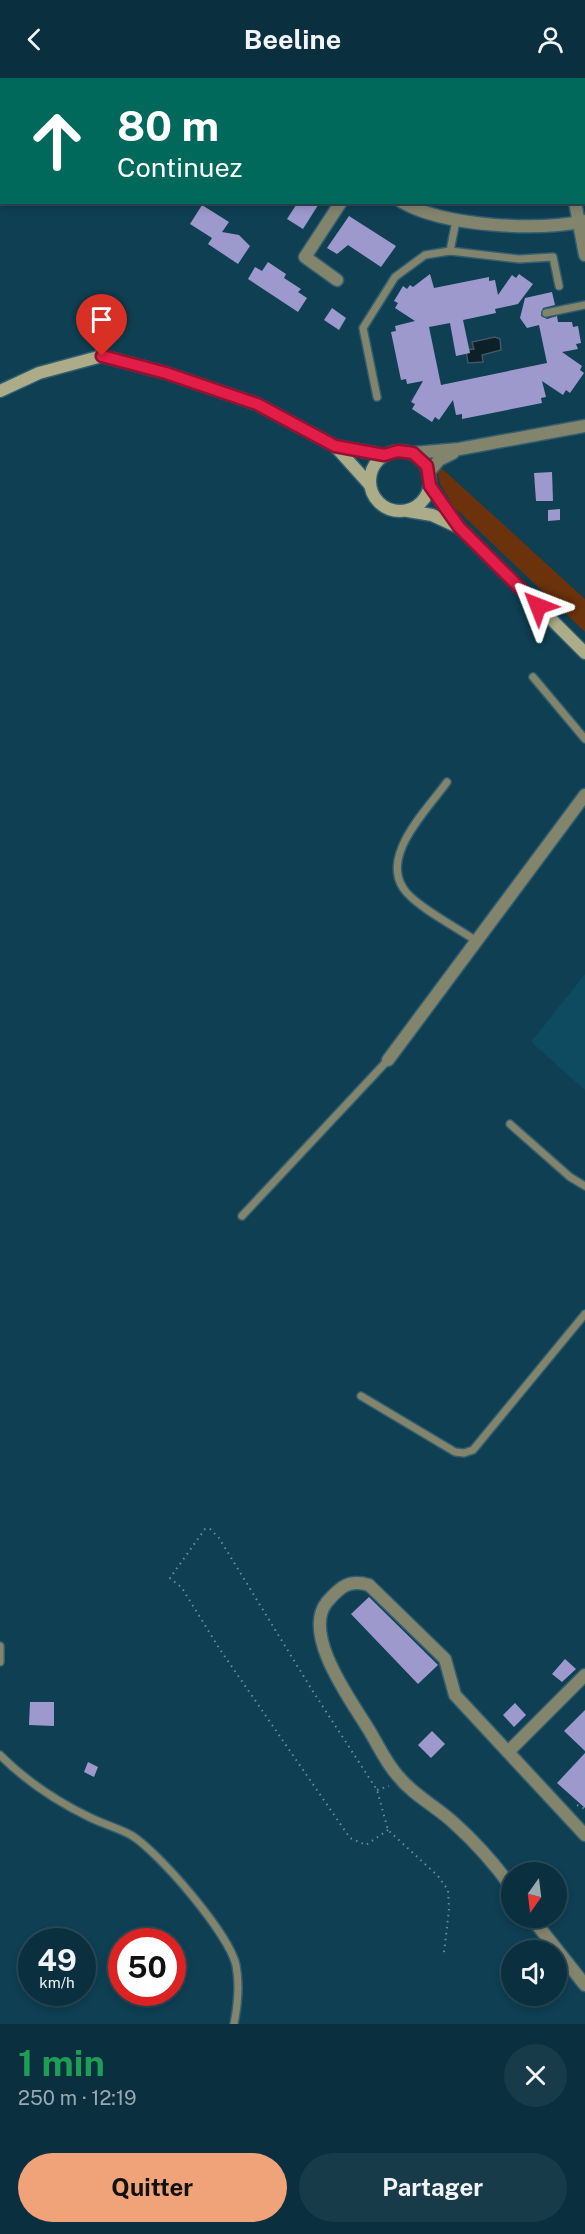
<!DOCTYPE html>
<html lang="fr">
<meta charset="utf-8">
<style>
body{margin:0;font-family:"Public Sans",sans-serif;background:#183b49;color:#f1f3f6;height:100vh;display:flex;flex-direction:column;font-size:22px;white-space:nowrap}
*{box-sizing:border-box;margin:0}
p{font-size:20px;color:#99a9b0}
.icon{flex:none;width:33px;height:33px;fill:none;stroke:currentColor;stroke-width:2;stroke-linecap:round;stroke-linejoin:round}
.map{position:relative;height:1946px;overflow:hidden}
.drawer{display:flex;flex-direction:column;background:#0a2f3e;flex:1}
.drawer>*{flex:none}
.top-card{position:absolute;left:0px;top:0px;width:585px;height:126px;box-shadow:0 3px 9px #0003,0 0 0 2px #2a4a58;background:#00695c;color:#fff;overflow:hidden}
.needle{width:39px;rotate:194deg}
.controls{position:absolute;left:501px;top:1784px;display:grid;gap:12px}
.controls a{display:grid;place-items:center;width:66px;height:66px;border-radius:50%;background:#0a2f3e;box-shadow:0 3px 9px #0003,0 0 0 2px #2a4a58;font-size:30px}
.speed{position:absolute;left:18px;top:1850px;display:flex;gap:12px;font-size:30px;font-weight:700;text-align:center}
.speed>*{display:grid;place-content:center;width:78px;height:78px;border-radius:50%;background:#0a2f3e;box-shadow:0 3px 9px #0003,0 0 0 2px #2a4a58;line-height:1}
.speed small{font-size:15px;font-weight:400}
.speed .limit{border:9px solid #d22;background:#fff;color:#111}
.pin{position:absolute;display:grid;place-items:center;width:51px;height:51px;color:#fff;margin:-62px -26px;border-radius:50% 50% 50% 0;rotate:-45deg;box-shadow:0 0 6px #0007}
.pin .icon{rotate:45deg}
.me{position:absolute;width:66px;margin:-33px;rotate:315deg;stroke-linejoin:round;filter:drop-shadow(0 0 4px #0008)}
.turn{display:flex;align-items:center;gap:21px;height:126px;padding:0 18px;font-size:27px}
.turn .icon{width:78px;height:78px;stroke-width:2.5}
.turn b{display:block;font-size:42px;line-height:51px}
.round{display:grid;place-items:center;flex:none;width:63px;height:63px;border-radius:32px;background:#183b49}
.head{display:flex;align-items:center;justify-content:space-between;height:102px;padding:0 18px}
h1{font-size:36px;font-weight:700;line-height:45px;color:#1e9e55}
.action{display:flex;gap:12px;margin-top:auto;padding:12px 18px}
.action a{flex:1;height:69px;border-radius:36px;background:#f0a279;color:#111;font-size:24px;font-weight:700;line-height:69px;text-align:center}
.action a+a{background:#183b49;color:#f1f3f6}
header{display:flex;justify-content:space-between;align-items:center;height:78px;padding:0 18px;background:#0a2f3e;font-size:27px;font-weight:700}
.map>svg:first-child{display:block}
.built{fill:#0e4a60}
.green{fill:#6b320b}
.water{fill:#0d1f27;stroke:#425761;stroke-width:1.5}
.building{fill:#9e99cd}
.lines{fill:none;stroke-linecap:round;stroke-linejoin:round}
.service-casing{stroke:#315e70;stroke-width:10}
.minor-casing{stroke:#315e70;stroke-width:15}
.secondary-casing{stroke:#315e70;stroke-width:15}
.path{stroke:#688fa0;stroke-width:2;stroke-dasharray:1.5 4.5;stroke-linecap:butt}
.service{stroke:#83846c;stroke-width:7}
.minor{stroke:#83846c;stroke-width:12}
.secondary{stroke:#acad88;stroke-width:12}
.route-casing{stroke:#92132f;stroke-width:15}
.route{stroke:#e11d48;stroke-width:10}
</style>
<header><svg class="icon" aria-label="back" viewBox="0 0 24 24"><path d="M15 5l-7 7 7 7"/></svg>Beeline<svg class="icon" aria-label="person" viewBox="0 0 24 24"><circle cx="12" cy="8" r="4"/><path d="M4 21q1-7 8-7t8 7"/></svg></header>
<div class="map">
<svg width="585" height="1946" viewBox="0 0 585 1946">
<rect width="100%" height="100%" fill="#0e3f52"/>
<path class="built" d="M585,896V1012L531,964Z"/>
<path class="green" d="M436,385L585,521V554L454,429L440,406Z"/>
<path class="water" d="M495,259L500,261L501,272L482,277L483,284L468,285L466,272L474,271L472,264Z"/>
<g class="building">
<path d="M298,124H320L303,151L287,141Z"/>
<path d="M202,127L229,144L222,154L239,157L250,168L238,186L208,166L212,160L190,146Z"/>
<path d="M349,138L396,168L381,189L348,167L337,176L327,170Z"/>
<path d="M268,184L286,196L284,200L301,211L298,214L307,220L298,234L248,201L255,189L262,193Z"/>
<path d="M430,196L434,210L489,199V203L495,202L498,217L512,197L516,200L519,196L533,206L518,226L495,231L496,235L463,242L470,275L456,278L450,245L429,249L441,307L547,285L539,247L527,250L520,240L525,220L552,214L555,227L543,230L541,238L547,241L557,238L558,244H572L573,249L578,248L581,265L576,266L578,271L562,274L582,288L580,292L584,295L570,315L566,312L563,317L542,303L546,319L541,320L542,325L462,341V336L456,337L453,322L439,342L435,339L432,344L412,331L415,326L411,324L423,303L407,306L406,301L401,302L391,254L396,253L395,248L415,243L395,230L398,225L394,223L403,208L407,211L410,207L413,209Z"/>
<path d="M332,230L346,240L339,252L324,242Z"/>
<path d="M552,394L553,423H536L534,395Z"/>
<path d="M560,431V442L548,443V432Z"/>
<path d="M369,1519L438,1587L418,1606L351,1536Z"/>
<path d="M565,1581L576,1591L562,1604L552,1596Z"/>
<path d="M30,1624H54V1648L29,1647Z"/>
<path d="M515,1625L526,1637L514,1649L503,1637Z"/>
<path d="M585,1632V1673L564,1653Z"/>
<path d="M432,1653L445,1666L431,1680L418,1667Z"/>
<path d="M585,1675V1730L557,1705Z"/>
<path d="M88,1684L98,1689L94,1699L84,1694Z"/>
</g>
<g class="lines">
<g class="service-casing">
<g id="service">
<path d="M450,173L456,143"/>
<path d="M546,235L585,227"/>
<path d="M377,319L363,250L395,199L425,177L450,173L519,181L553,179L559,208"/>
<path d="M533,599L585,661"/>
<path d="M447,704C427,732 376,781 407,815C421,831 456,849 475,862"/>
<path d="M510,1046L570,1099L585,1108"/>
<path d="M242,1138L388,982"/>
<path d="M361,1318L455,1374L464,1375L473,1372L585,1236"/>
<path d="M0,1568V1584"/>
<path d="M0,1677C26,1703 56,1723 89,1739C103,1746 118,1750 131,1757C159,1774 229,1856 236,1887C240,1907 238,1926 234,1946"/>
</g>
</g>
<g class="minor-casing">
<g id="minor">
<path d="M205,0L208,2"/>
<path d="M553,0V2"/>
<path d="M424,2L425,0"/>
<path d="M402,124C446,149 537,153 585,143"/>
<path d="M575,124L585,177"/>
<path d="M337,202L305,179L341,124"/>
<path d="M413,375L459,371L585,348"/>
<path d="M429,394L439,382L453,375"/>
<path d="M388,982L585,717"/>
<path d="M508,1674L585,1597"/>
<path d="M512,1810C495,1786 475,1764 454,1745C436,1728 414,1718 398,1698C386,1685 378,1667 369,1652C352,1624 301,1556 327,1524C340,1509 349,1501 369,1507L445,1581L455,1617L585,1757"/>
<path d="M531,1839L585,1907"/>
</g>
</g>
<g class="secondary-casing">
<g id="secondary">
<path d="M0,313L39,295L102,278L166,295L257,326L335,368L384,377"/>
<path d="M335,368L370,407"/>
<circle cx="400" cy="403" r="30"/>
<path d="M430,408L459,449L585,575"/>
<path d="M408,433L432,437L458,449"/>
</g>
</g>
<g class="path">
<path d="M377,1712L389,1708"/>
<path d="M577,1727L585,1731"/>
<path d="M388,1752L366,1767L350,1760L219,1570L182,1510L170,1500L205,1451H210L219,1460L312,1612L377,1712L388,1752L438,1798L448,1812L449,1831L444,1875"/>
</g>
<use href="#service" class="service"/>
<use href="#minor" class="minor"/>
<use href="#secondary" class="secondary"/>
</g>
<g class="lines">
<g class="route-casing">
<path id="route" d="M102,278L166,295L257,326L335,368L384,377L398,373L413,375L427,388L430,408L459,449L538,528"/>
</g>
<use href="#route" class="route"/>
</g>
</svg>
<div class="controls">
<a><svg class="needle" viewBox="-14 -14 28 28"><path d="M0-13l5 13h-10z" fill="#e53935"/><path d="M0 13l5-13h-10z" fill="#99a9b0"/></svg></a>
<a><svg class="icon" aria-label="sound" viewBox="0 0 24 24"><path d="M4 9h4l5-4v14l-5-4H4zM17 9q2 3 0 6"/></svg></a>
</div>
<div class="speed"><div>49<small>km/h</small></div><div class="limit">50</div></div>
<div class="pin" style="left:102px;top:278px;background:#d93025"><svg class="icon" aria-label="arrive" viewBox="0 0 24 24"><path d="M6 21V4h12l-3 4 3 4H6"/></svg></div>
<svg class="me" style="left:538px;top:528px" viewBox="-20 -20 40 40"><path d="M0-17L14 15 0 8-14 15z" fill="#e11d48" stroke="#fff" stroke-width="4"/></svg>
<div class="top-card">
<div class="turn"><svg class="icon" aria-label="ahead" viewBox="0 0 24 24"><path d="M12 20V5M6 11l6-6 6 6"/></svg><div><b>80 m</b>Continuez</div></div>
</div>
</div>
<section class="drawer">
<div class="head"><div><h1>1 min</h1><p>250 m · 12:19</p></div><a class="round"><svg class="icon" aria-label="close" viewBox="0 0 24 24"><path d="M6 6l12 12M18 6L6 18"/></svg></a></div>
<div class="action"><a>Quitter</a><a>Partager</a></div>
</section>
